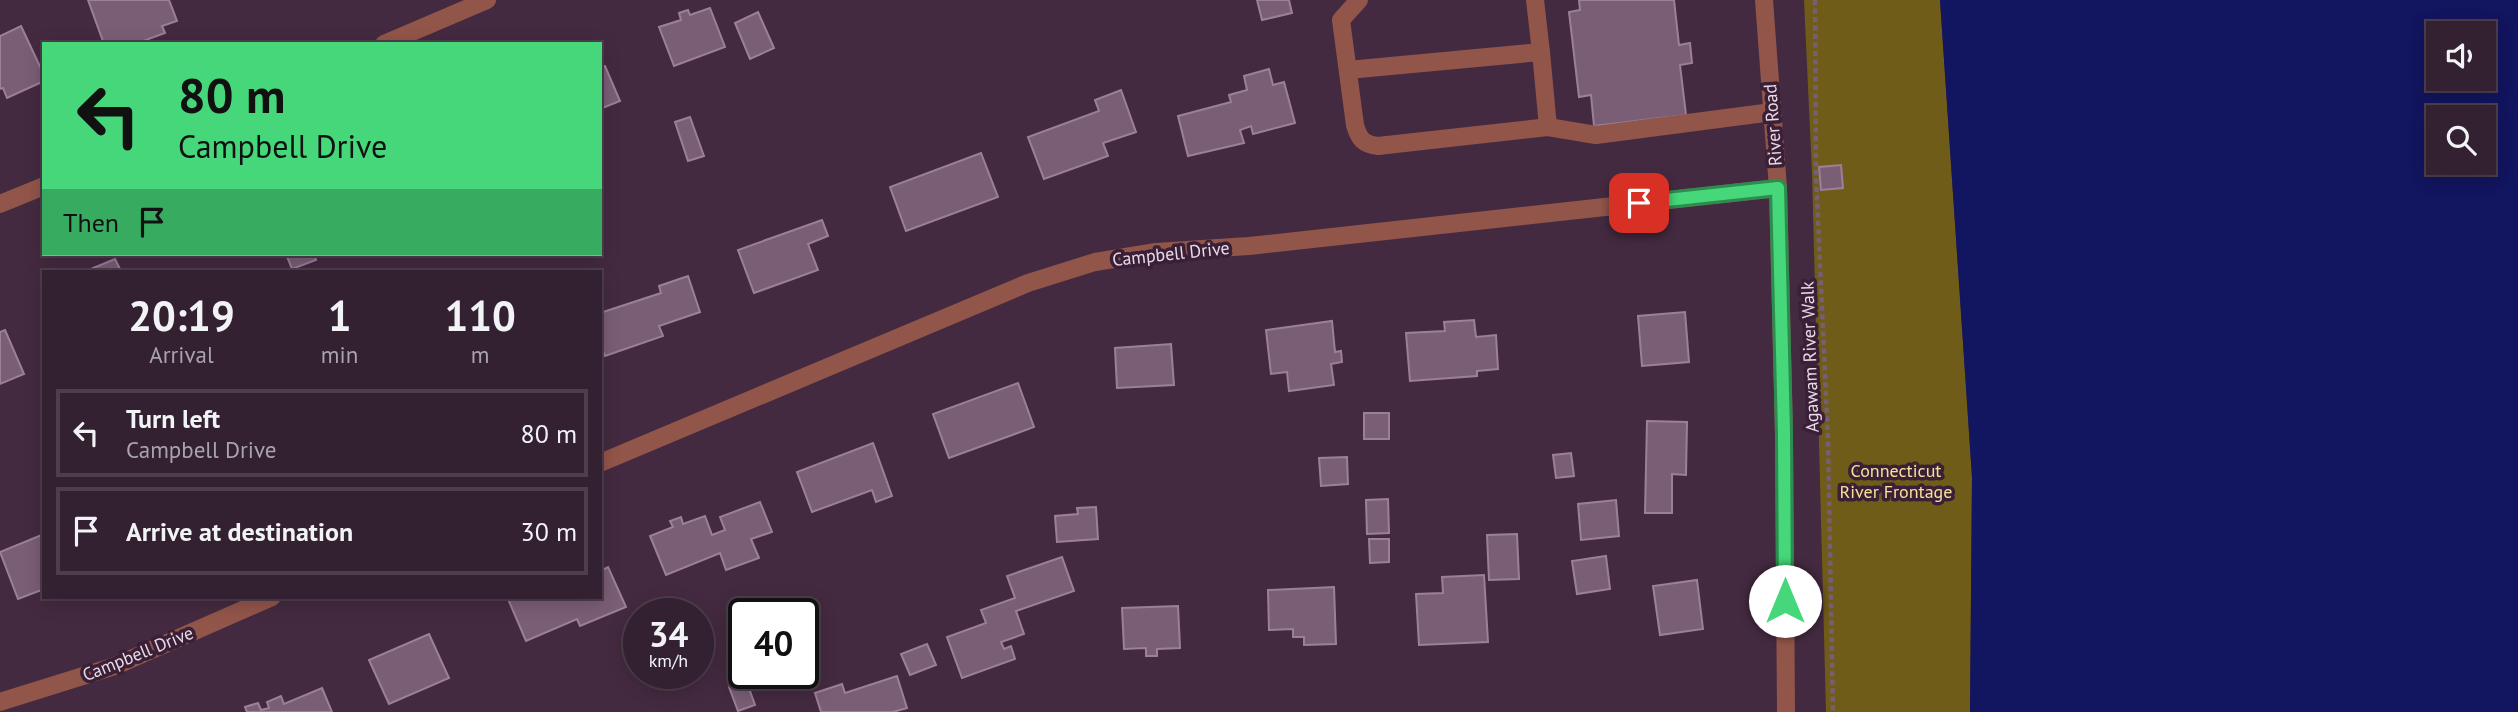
<!DOCTYPE html>
<style>
body{margin:0;font-family:"PT Sans",sans-serif;background:#3b2838;color:#f1f3f6;height:100vh;display:flex;flex-direction:column;font-size:26px;white-space:nowrap}
*{box-sizing:border-box;margin:0}
p{font-size:23px;color:#a9a3ab}
.icon{flex:none;width:38px;height:38px;fill:none;stroke:currentColor;stroke-width:2;stroke-linecap:round;stroke-linejoin:round}
.map{position:relative;flex:1;overflow:hidden}
.panel{position:absolute;left:42px;top:270px;width:560px;height:329px;display:flex;flex-direction:column;background:#332030;border-radius:0px;box-shadow:0 4px 18px #0003,0 0 0 2px #4e3e4c}
.panel>*{flex:none}
.banner{position:absolute;left:42px;top:42px;width:560px;height:214px;border-radius:0px;box-shadow:0 4px 18px #0003,0 0 0 2px #4e3e4c;background:#45d77a;color:#111;overflow:hidden}
.controls{position:absolute;left:2426px;top:21px;display:grid;gap:14px}
.controls a{display:grid;place-items:center;width:70px;height:70px;border-radius:0px;background:#332030;box-shadow:0 4px 18px #0003,0 0 0 2px #4e3e4c;font-size:35px}
.speed{position:absolute;left:623px;top:598px;display:flex;gap:14px;font-size:35px;font-weight:700;text-align:center}
.speed>*{display:grid;place-content:center;width:91px;height:91px;border-radius:50%;background:#332030;box-shadow:0 4px 18px #0003,0 0 0 2px #4e3e4c;line-height:1}
.speed small{font-size:18px;font-weight:400}
.speed .limit{border:4px solid #111;border-radius:10px;background:#fff;color:#111}
.pin{position:absolute;display:grid;place-items:center;width:60px;height:60px;color:#fff;margin:-30px;border-radius:14px;box-shadow:0 4px 10px #0006}
.me{position:absolute;width:77px;margin:-38px;rotate:0deg;stroke-linejoin:round;filter:drop-shadow(0 0 5px #0008)}
.turn{display:flex;align-items:center;gap:24px;height:147px;padding:0 21px;font-size:32px}
.turn .icon{width:91px;height:91px;stroke-width:2.5}
.turn b{display:block;font-size:49px;line-height:60px}
.then{display:flex;align-items:center;height:66px;padding:0 21px;background:#0003;gap:14px;font-size:26px}
.eta{display:flex;justify-content:space-evenly;align-items:center;height:119px;text-align:center}
.eta b{font-size:42px;font-weight:700;line-height:49px}
ul{padding:0;list-style:none}
li{display:flex;align-items:center;gap:21px;height:88px;margin:0 14px 10px;padding:0 7px;border:4px solid #4e3e4c;border-radius:0px}
li div{flex:1}
li b{display:block;font-size:26px}
li em{font-style:normal}
.map>svg:first-child{display:block}
.green{fill:#705c19}
.water{fill:#12155f;fill-rule:evenodd}
.building{fill:#7a5e76;stroke:#9d7f99;stroke-width:2}
.lines{fill:none;stroke-linecap:round;stroke-linejoin:round}
.path{stroke:#765f73;stroke-width:4.5;stroke-dasharray:5 3.5;stroke-linecap:butt}
.service{stroke:#925549;stroke-width:18}
.minor{stroke:#925549;stroke-width:18}
.tertiary{stroke:#925549;stroke-width:18}
.route-casing{stroke:#2d8c4f;stroke-width:18}
.route{stroke:#45d77a;stroke-width:12}
.labels{text-anchor:middle;stroke-width:7;stroke-linejoin:round;paint-order:stroke}
.street-label{font-size:18px;fill:#eadae8;stroke:#392036}
.park-label{font-size:18px;fill:#f8e098;stroke:#392036}
</style>
<div class="map">
<svg width="2518" height="712" viewBox="0 0 2518 712">
<rect width="100%" height="100%" fill="#442a40"/>
<path class="green" d="M1804,0H1940L1972,477L1970,712H1826L1812,173Z"/>
<path class="water" d="M1940,0H2518V712H1970L1972,477ZM2438,33H2483V79H2438ZM2438,117H2483V163H2438Z"/>
<g class="building">
<path d="M88,0H169L177,21L162,26L165,33L135,44H104Z"/>
<path d="M1257,0H1289L1292,13L1262,20Z"/>
<path d="M1579,0H1674L1679,45L1690,43L1692,63L1680,65L1686,115L1594,126L1591,95L1579,97L1569,12L1580,10Z"/>
<path d="M710,8L725,47L674,66L659,27L681,20L679,13L688,10L690,15Z"/>
<path d="M758,12L774,48L750,59L735,23Z"/>
<path d="M21,26L44,75V81L7,98L3,88L0,89V36Z"/>
<path d="M605,66L620,101L600,109V68Z"/>
<path d="M1269,69L1273,85L1284,82L1295,123L1253,134L1251,126L1240,130L1244,143L1188,156L1178,116L1231,102L1229,95L1247,90L1244,76Z"/>
<path d="M1121,90L1136,132L1103,143L1108,156L1044,179L1028,137L1099,111L1095,100Z"/>
<path d="M690,117L704,156L688,161L675,122Z"/>
<path d="M981,153L998,197L906,231L890,187Z"/>
<path d="M1841,165L1843,188L1821,190L1819,167Z"/>
<path d="M822,220L828,236L808,244L818,270L754,293L738,250Z"/>
<path d="M286,254H314L316,260L292,269Z"/>
<path d="M115,259L121,271H86Z"/>
<path d="M688,276L700,312L659,326L663,336L605,356L600,342V313L661,293L659,286Z"/>
<path d="M1685,312L1689,362L1642,366L1638,316Z"/>
<path d="M1474,320L1476,337L1496,335L1498,369L1477,371V376L1410,381L1406,333L1445,331L1444,322Z"/>
<path d="M1332,321L1335,352L1341,351L1342,362L1331,364L1334,385L1289,391L1287,372L1271,374L1266,330Z"/>
<path d="M5,330L24,374L0,384V332Z"/>
<path d="M1171,344L1174,385L1117,388L1115,348Z"/>
<path d="M1018,383L1034,427L949,458L933,414Z"/>
<rect x="1364" y="413" width="25" height="26"/>
<path d="M1647,421L1687,422L1686,475L1672,474V513H1645Z"/>
<path d="M873,443L892,496L876,502L872,490L812,512L797,472Z"/>
<path d="M1571,453L1574,476L1556,478L1553,455Z"/>
<path d="M1347,457L1348,484L1321,486L1319,458Z"/>
<path d="M1388,499L1389,533L1367,534L1366,500Z"/>
<path d="M1616,500L1619,536L1581,540L1578,504Z"/>
<path d="M760,502L772,532L751,539L759,558L726,570L720,553L666,575L650,536L673,527L670,521L681,517L683,524L705,516L712,535L725,530L720,517Z"/>
<path d="M1096,507L1098,539L1057,542L1055,516L1078,514L1077,508Z"/>
<path d="M44,534V589L18,599L0,552Z"/>
<path d="M1517,534L1519,579L1489,580L1487,535Z"/>
<path d="M1369,539H1389V562L1370,563Z"/>
<path d="M1606,556L1610,589L1577,594L1572,561Z"/>
<path d="M1062,557L1074,591L1016,611L1024,634L1001,642L1004,649L1011,646L1015,659L962,678L947,637L986,623L981,610L1015,598L1007,576Z"/>
<path d="M608,567L626,607L580,626L577,619L526,641L508,599L513,597H600V571Z"/>
<path d="M1484,575L1488,642L1419,645L1416,594L1443,593L1442,577Z"/>
<path d="M1697,580L1703,629L1660,635L1653,586Z"/>
<path d="M1334,587L1336,644L1304,645V637H1293V629L1269,630L1268,590Z"/>
<path d="M1178,606L1180,648L1157,649V656H1146V648L1124,649L1122,608Z"/>
<path d="M429,634L449,678L389,704L369,660Z"/>
<path d="M927,644L936,665L910,675L901,654Z"/>
<path d="M897,676L907,708L893,712H821L815,693L842,684L845,693Z"/>
<path d="M746,680L755,705L738,711L729,687Z"/>
<path d="M322,688L332,712H247L245,707L258,703L261,710L269,708L267,702L281,696L284,704Z"/>
</g>
<g class="lines">
<path class="path" d="M1815,0L1816,176L1828,439L1833,712"/>
<g class="service">
<path d="M1359,0L1341,20L1355,125C1359,139 1363,144 1378,146L1548,127L1596,135L1772,112"/>
<path d="M1541,52L1548,127"/>
<path d="M1348,70L1541,52L1535,0"/>
</g>
<g class="minor">
<path d="M384,44L487,0"/>
<path d="M0,204L44,186"/>
<path d="M600,463L1028,283L1095,262L1156,252L1249,246L1778,188"/>
<path d="M0,702L115,666L272,597"/>
</g>
<path class="tertiary" d="M1764,0L1778,188L1784,433L1786,712"/>
</g>
<g class="lines">
<g class="route-casing">
<path id="route" d="M1639,203L1778,188L1784,433L1785,601"/>
</g>
<use href="#route" class="route"/>
</g>
<g class="labels">
<g class="street-label">
<text transform="translate(1773 125) rotate(-94)" y="6">River Road</text>
<text transform="translate(1171 254) rotate(-6)" y="6">Campbell Drive</text>
<text transform="translate(1810 357) rotate(-92)" y="6">Agawam River Walk</text>
<text transform="translate(138 654) rotate(-22)" y="6">Campbell Drive</text>
</g>
<g class="park-label">
<text x="1896" y="477">Connecticut<tspan x="1896" dy="21">River Frontage</tspan></text>
</g>
</g>
</svg>
<div class="controls">
<a><svg class="icon" aria-label="sound" viewBox="0 0 24 24"><path d="M4 9h4l5-4v14l-5-4H4zM17 9q2 3 0 6"/></svg></a>
<a><svg class="icon" aria-label="search" viewBox="0 0 24 24"><circle cx="10" cy="10" r="6"/><path d="M15 15l6 6"/></svg></a>
</div>
<div class="speed"><div>34<small>km/h</small></div><div class="limit">40</div></div>
<div class="pin" style="left:1639px;top:203px;background:#d93025"><svg class="icon" aria-label="arrive" viewBox="0 0 24 24"><path d="M6 21V4h12l-3 4 3 4H6"/></svg></div>
<svg class="me" style="left:1785px;top:601px" viewBox="-20 -20 40 40"><circle r="19" fill="#fff"/><path d="M0-13L10 11 0 6-10 11z" fill="#45d77a"/></svg>
<div class="banner">
<div class="turn"><svg class="icon" aria-label="left" viewBox="0 0 24 24"><path d="M17 20v-9H6M10 6l-5 5 5 5"/></svg><div><b>80 m</b>Campbell Drive</div></div>
<div class="then">Then<svg class="icon" aria-label="arrive" viewBox="0 0 24 24"><path d="M6 21V4h12l-3 4 3 4H6"/></svg></div>
</div>
<section class="panel">
<div class="eta">
<div><b>20:19</b><p>Arrival</p></div>
<div><b>1</b><p>min</p></div>
<div><b>110</b><p>m</p></div>
</div>
<ul>
<li><svg class="icon" aria-label="left" viewBox="0 0 24 24"><path d="M17 20v-9H6M10 6l-5 5 5 5"/></svg><div><b>Turn left</b><p>Campbell Drive</p></div><em>80 m</em></li>
<li><svg class="icon" aria-label="arrive" viewBox="0 0 24 24"><path d="M6 21V4h12l-3 4 3 4H6"/></svg><div><b>Arrive at destination</b></div><em>30 m</em></li>
</ul>
</section>
</div>
